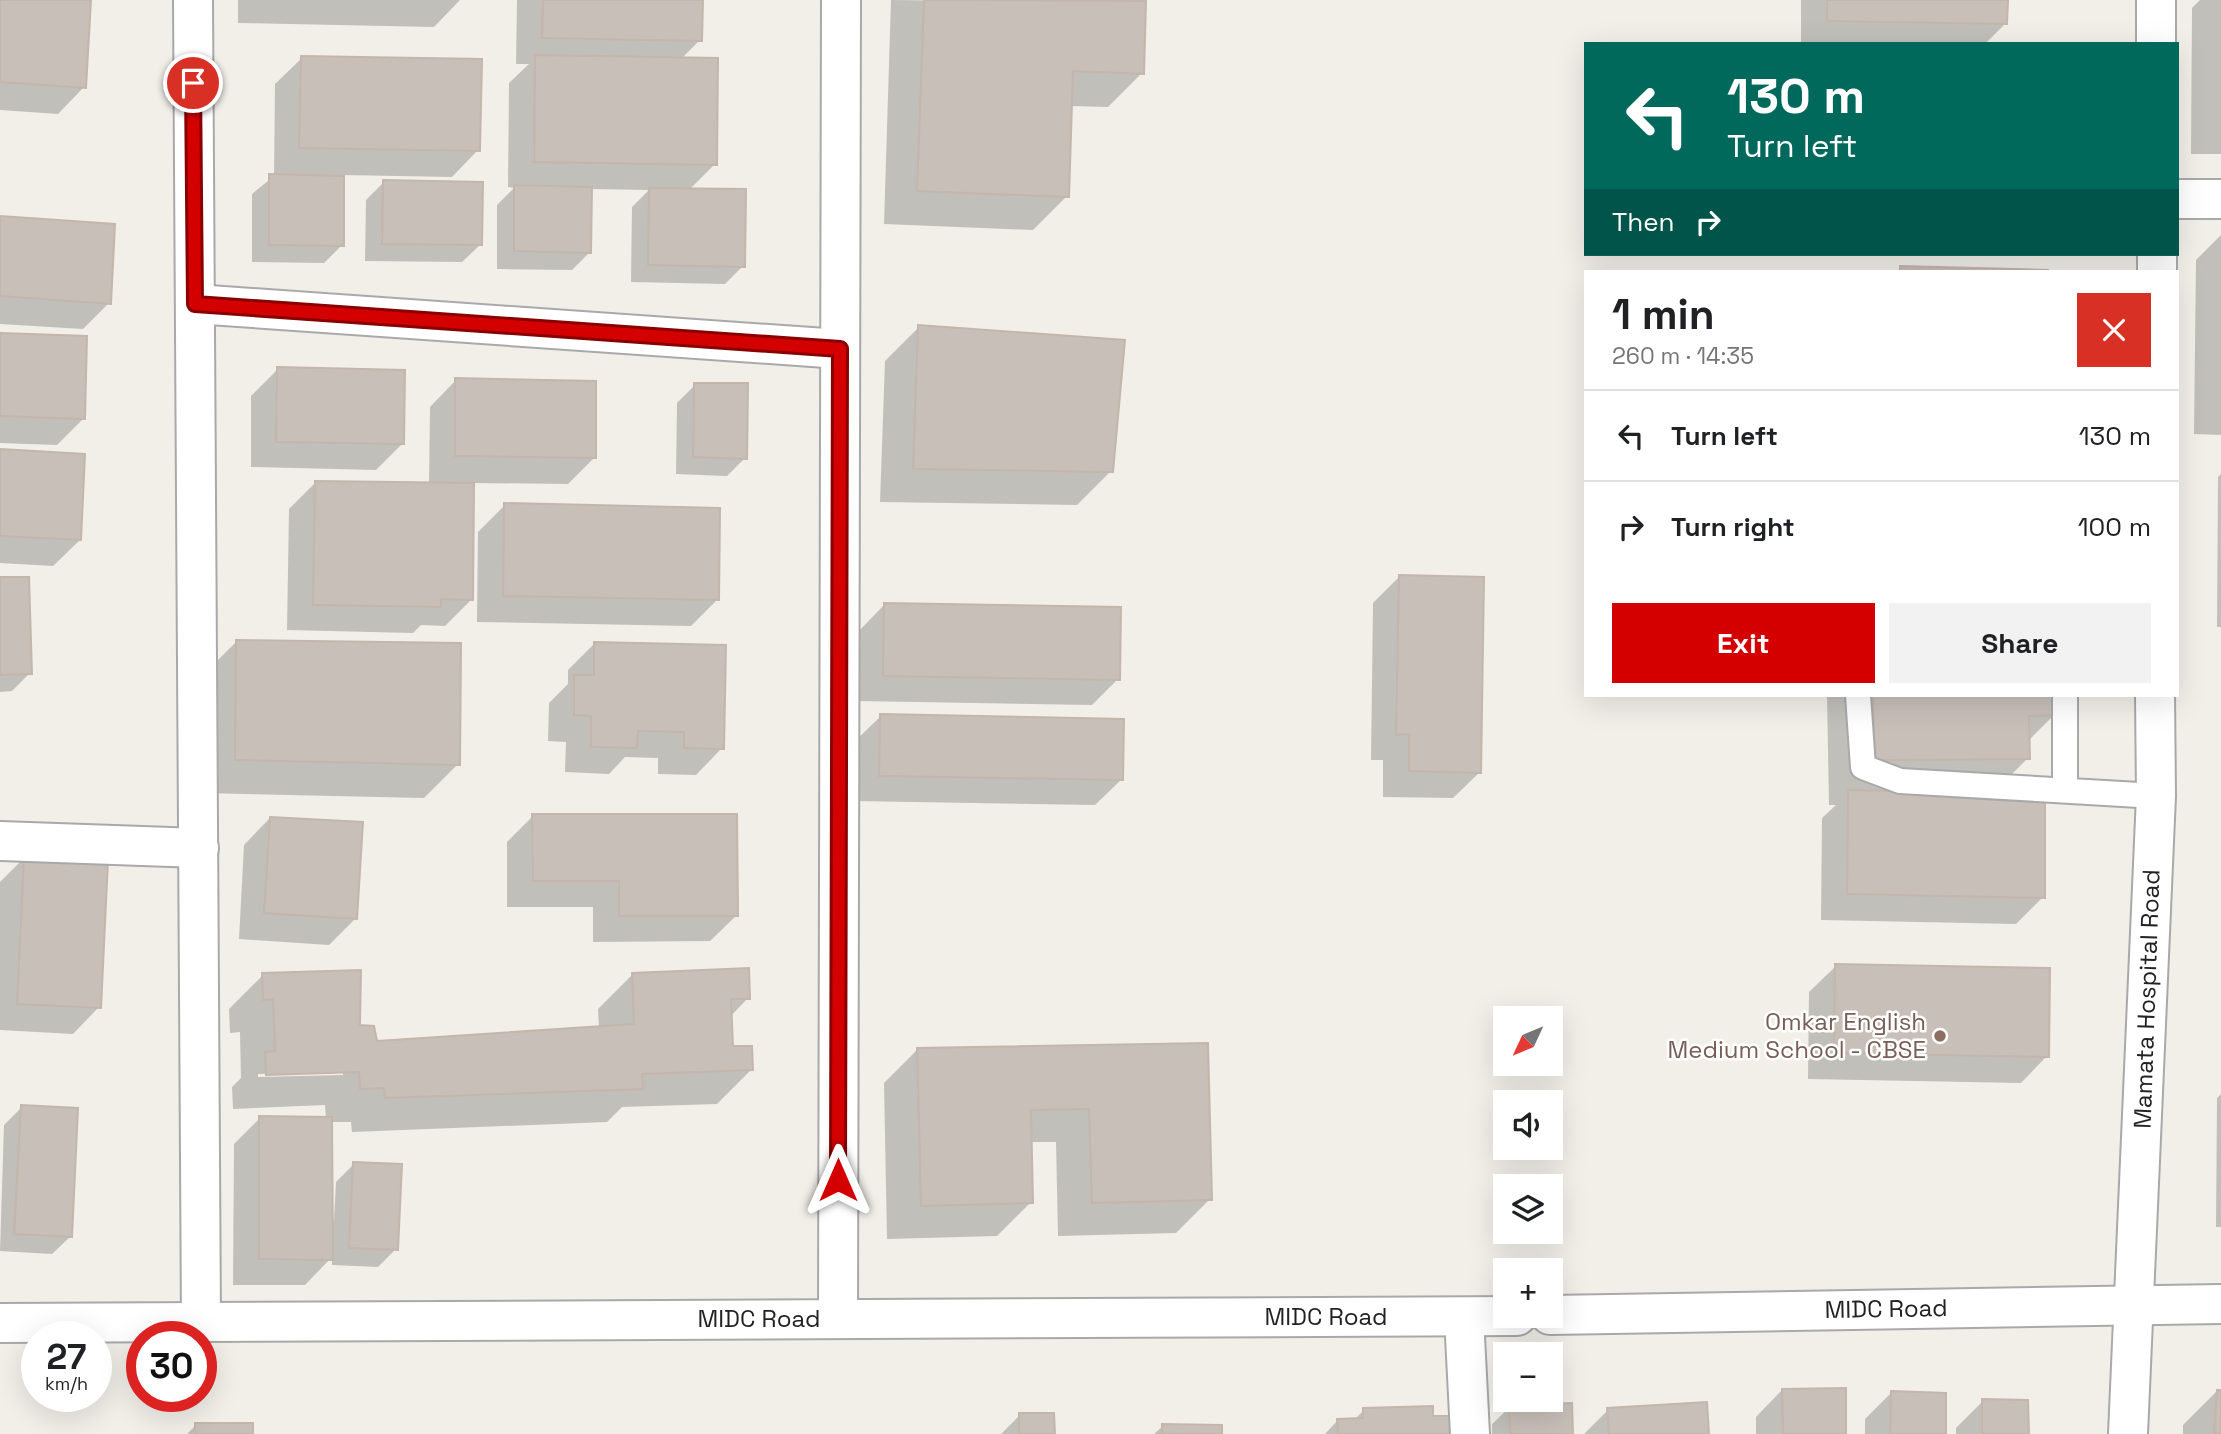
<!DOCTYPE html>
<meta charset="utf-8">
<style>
body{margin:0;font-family:"Space Grotesk",sans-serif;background:#f2f2f2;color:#202124;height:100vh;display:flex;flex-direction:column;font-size:26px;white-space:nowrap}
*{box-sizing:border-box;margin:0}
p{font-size:23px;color:#757577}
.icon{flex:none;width:38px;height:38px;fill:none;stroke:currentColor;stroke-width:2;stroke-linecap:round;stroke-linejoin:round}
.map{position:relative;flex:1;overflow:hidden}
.drawer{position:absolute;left:1584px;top:270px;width:595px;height:427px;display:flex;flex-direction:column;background:#fff;border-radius:0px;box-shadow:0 7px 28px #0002}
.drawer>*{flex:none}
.top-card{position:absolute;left:1584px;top:42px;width:595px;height:214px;border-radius:0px;box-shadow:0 7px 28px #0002;background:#00695c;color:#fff;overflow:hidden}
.needle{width:46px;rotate:226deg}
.controls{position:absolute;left:1493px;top:1006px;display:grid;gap:14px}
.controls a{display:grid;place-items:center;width:70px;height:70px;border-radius:0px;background:#fff;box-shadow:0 7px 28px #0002;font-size:35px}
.speed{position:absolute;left:21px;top:1321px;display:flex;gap:14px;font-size:35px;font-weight:700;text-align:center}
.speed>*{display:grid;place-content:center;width:91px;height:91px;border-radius:50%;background:#fff;box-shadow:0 7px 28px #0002;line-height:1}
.speed small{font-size:18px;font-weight:400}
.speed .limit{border:10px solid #d22;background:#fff;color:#111}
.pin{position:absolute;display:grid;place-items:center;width:60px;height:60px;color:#fff;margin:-30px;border:4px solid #fff;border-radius:50%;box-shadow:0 2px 7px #0007}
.me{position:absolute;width:77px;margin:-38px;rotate:0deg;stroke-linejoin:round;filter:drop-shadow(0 0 5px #0008)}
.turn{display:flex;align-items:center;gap:24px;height:147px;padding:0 28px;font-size:32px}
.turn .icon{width:91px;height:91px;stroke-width:2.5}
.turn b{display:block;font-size:49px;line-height:60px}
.then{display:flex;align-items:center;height:66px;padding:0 28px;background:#0003;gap:14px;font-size:26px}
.round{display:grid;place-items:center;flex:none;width:74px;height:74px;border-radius:0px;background:#f2f2f2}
.summary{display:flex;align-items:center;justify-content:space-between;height:119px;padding:0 28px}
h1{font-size:42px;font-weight:700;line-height:52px}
.cta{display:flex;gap:14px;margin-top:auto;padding:14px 28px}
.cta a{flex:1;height:80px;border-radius:0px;background:#d40000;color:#fff;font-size:28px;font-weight:700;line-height:80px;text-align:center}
.cta a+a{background:#f2f2f2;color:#202124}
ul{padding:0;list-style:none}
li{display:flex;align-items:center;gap:21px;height:91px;padding:0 28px;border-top:2px solid #e0e0e0}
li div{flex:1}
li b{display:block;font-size:26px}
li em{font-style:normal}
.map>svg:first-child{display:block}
.shadow{fill:#0003;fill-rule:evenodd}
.building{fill:#c7bfb8;stroke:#c4b6ab;stroke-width:2}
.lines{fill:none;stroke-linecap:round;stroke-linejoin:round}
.service-casing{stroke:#a9a9a9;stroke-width:28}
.minor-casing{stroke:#a9a9a9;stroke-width:42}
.tertiary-casing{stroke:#a9a9a9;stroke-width:42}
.service{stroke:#fff;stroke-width:24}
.minor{stroke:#fff;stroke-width:38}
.tertiary{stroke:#fff;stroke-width:38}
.route-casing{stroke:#8a0000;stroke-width:18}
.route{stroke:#d40000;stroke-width:12}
.education-dot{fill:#8d6e63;stroke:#fff;stroke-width:2.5}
.labels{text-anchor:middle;stroke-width:5;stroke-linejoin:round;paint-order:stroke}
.street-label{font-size:24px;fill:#222;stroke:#fff}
.education-label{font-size:24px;fill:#785e54;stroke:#fff;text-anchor:end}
</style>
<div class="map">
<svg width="2221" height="1434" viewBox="0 0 2221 1434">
<rect width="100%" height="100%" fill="#f2efe9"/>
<g class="shadow">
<path d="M0,0H89L84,87L58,114L0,110Z"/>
<path d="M238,0H460L434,27L238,23Z"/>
<path d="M517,0H701L700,40L681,59L715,164L689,190L743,266L725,284L631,282L632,207L649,190L590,189V252L572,270L497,269V205L514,188L508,187L509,83L529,64H516Z"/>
<path d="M891,0L1144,3L1142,73L1108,107L1070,106L1067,196L1033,230L884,224Z"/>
<path d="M1801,0H2006V23L1985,44H1801Z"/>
<path d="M2200,0H2221V154H2191L2192,8Z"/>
<path d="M302,58L478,150L452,177L342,175V245L324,263L252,262V194L274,176L275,84Z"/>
<path d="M384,182L480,245L462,262L365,261L366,200Z"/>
<path d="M0,218L109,303L83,329L0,324Z"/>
<path d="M2221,235V435L2194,434L2196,260Z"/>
<path d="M1901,268L2021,271H1898Z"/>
<path d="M919,327L1111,471L1077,505L880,502L885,361Z"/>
<path d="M0,334L83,419L57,445L0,443Z"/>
<path d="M278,369L403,443L376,470L251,467V396Z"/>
<path d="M456,380L594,458L568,484L473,483L472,599L445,626L421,625L413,633L287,630L289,509L316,482L429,484L430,407Z"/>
<path d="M695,385L745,458L727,476L676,474L677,403Z"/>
<path d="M0,451L80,540L53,566L0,563Z"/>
<path d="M2221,474V627H2217L2218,477Z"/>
<path d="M505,505L717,600L691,626L477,622L478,532Z"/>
<path d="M1399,577L1480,772L1453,798L1383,797V760H1371L1373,603Z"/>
<path d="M0,579L30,673L12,691L0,692Z"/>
<path d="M884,605L1118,679L1092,705L857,701L858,632Z"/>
<path d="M237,641L458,764L424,798L202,793L203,675Z"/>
<path d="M594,644L722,748L696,775L658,774V758L625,757L609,774L565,772L566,742L548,741L549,703L568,684V670Z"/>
<path d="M1827,695H2054L2055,714L2028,741V758L1992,794L2043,897L2016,924L1821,920L1822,818L1836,805H1829Z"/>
<path d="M881,716L1122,779L1095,805L854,801V742Z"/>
<path d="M533,816L737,915L710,941L593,942V907H507V842Z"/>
<path d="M270,818L356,918L329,945L239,939L244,845Z"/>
<path d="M25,857L99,1007L73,1034L0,1030V882Z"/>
<path d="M1836,966L2047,1056L2021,1083L1808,1079L1809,992Z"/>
<path d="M263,975L358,1027L375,1043L599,1028L598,1009L632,975L748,998L730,1017L731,1048L751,1070L717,1104L622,1107L607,1122L352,1132L351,1122H331V1220H334L336,1182L354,1164L396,1249L378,1267L332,1265V1257L305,1285H233L234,1144L260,1118H326L325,1105L233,1109L232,1087L241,1078L240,1032L230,1033L229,1009ZM343,1071V1075L258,1077V1074Z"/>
<path d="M1206,1045L1210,1199L1176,1233L1058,1236L1056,1142H1030L1031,1202L997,1236L887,1239L884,1083L918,1049Z"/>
<path d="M2221,1094V1227H2216L2217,1098Z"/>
<path d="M22,1107L70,1237L52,1254L0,1251L4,1125Z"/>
<path d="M1782,1390L1845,1434H1756V1417Z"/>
<path d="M2217,1391L2221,1392V1434H2183V1425Z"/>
<path d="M1891,1393L1944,1434H1865V1419Z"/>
<path d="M1983,1401L2027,1434H1956V1428Z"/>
<path d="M1510,1407L1571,1434H1492V1424Z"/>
<path d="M1364,1410L1432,1418L1460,1434H1325L1338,1420H1354Z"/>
<path d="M1608,1410L1708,1434H1584Z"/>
<path d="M1020,1415L1053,1434H1001Z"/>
<path d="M196,1425L252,1434H187Z"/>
<path d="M1163,1426L1220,1434H1154Z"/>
</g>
<g class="building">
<path d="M0,0H91L86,88L0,82Z"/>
<path d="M543,0H703L702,41L542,38Z"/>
<path d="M924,0L1146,1L1144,74L1073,71L1069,197L917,191Z"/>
<path d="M1827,0H2008L2007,24L1827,21Z"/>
<path d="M535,55L718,58L717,165L534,162Z"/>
<path d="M301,56L482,59L480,151L299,148Z"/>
<path d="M269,174L344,176V246L269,245Z"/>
<path d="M383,180L483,182L482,245L382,244Z"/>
<path d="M514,185L592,187L591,253L514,251Z"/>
<path d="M649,188L746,189L745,267L648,265Z"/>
<path d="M0,216L115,224L111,304L0,296Z"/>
<path d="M1900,266L2048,270V271H1900Z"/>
<path d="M918,325L1125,340L1113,472L913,469Z"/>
<path d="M0,333L87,336L85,419L0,416Z"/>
<path d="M277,367L405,370L404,444L276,442Z"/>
<path d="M455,378L596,381V458L455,456Z"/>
<path d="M694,383H748L747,459L693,457Z"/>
<path d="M0,449L85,454L81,540L0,536Z"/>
<path d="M315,481L474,483L473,600L441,599V607L313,605Z"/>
<path d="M504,503L720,508L719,600L503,596Z"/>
<path d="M1399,575L1484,577L1481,773L1409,771V734L1396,735Z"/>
<path d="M0,577H29L32,674L0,675Z"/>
<path d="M884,603L1121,607L1120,680L883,676Z"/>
<path d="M236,640L461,643L460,765L235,760Z"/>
<path d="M594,642L726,645L724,749L684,748V732L638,731L637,748L591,747V716L574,715V675H594Z"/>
<path d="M1873,695H2056V715L2029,716L2030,759L1875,760Z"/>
<path d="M880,714L1124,719L1123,780L879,776Z"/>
<path d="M1848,790L2045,794V898L1847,894Z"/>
<path d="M532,814H737L738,916H619V881H533Z"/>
<path d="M270,817L363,822L357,919L264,913Z"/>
<path d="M24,855L108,860L101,1008L17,1004Z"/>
<path d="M1835,964L2050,968L2049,1057L1834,1053Z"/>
<path d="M749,968L750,999H731L733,1046H752L753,1070L642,1074L643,1089L385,1098L384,1088L360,1089L359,1072L266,1075L265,1052L275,1051L273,999L263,1000L262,973L361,970L360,1025L374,1026L377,1041L634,1024L632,973Z"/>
<path d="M1208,1043L1212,1200L1092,1203L1089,1109L1031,1110L1033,1203L921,1206L917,1048Z"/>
<path d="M21,1105L78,1108L72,1237L14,1234Z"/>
<path d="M259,1116L332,1117L333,1260L259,1259Z"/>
<path d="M353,1162L402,1164L398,1250L349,1248Z"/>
<path d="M1846,1388V1434H1783L1782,1389Z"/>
<path d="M2217,1390H2221V1434H2214Z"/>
<path d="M1891,1391L1946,1393V1434H1890Z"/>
<path d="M1982,1399L2028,1400L2029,1434H1982Z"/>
<path d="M1707,1402L1709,1434H1609L1607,1408Z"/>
<path d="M1572,1403L1573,1434H1510L1509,1405Z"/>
<path d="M1433,1406V1416H1461L1462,1434H1338L1337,1419L1363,1418V1408Z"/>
<path d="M1019,1413H1054L1055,1434H1019Z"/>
<rect x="195" y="1423" width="58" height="11"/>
<path d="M1162,1424L1222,1425V1434H1162Z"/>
</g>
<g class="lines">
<g class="service-casing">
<g id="service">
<path d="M1858,695L1863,767L1900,781L2156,796"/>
<path d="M2065,695V789"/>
</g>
</g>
<g class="minor-casing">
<g id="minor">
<path d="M193,0L201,1323"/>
<path d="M2156,0V44"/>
<path d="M2177,199H2221"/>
<path d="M2157,271V254"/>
<path d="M195,304L840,349"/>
<path d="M0,841L199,848"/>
<path d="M1464,1317L1470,1434"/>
<path d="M838,1319L841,0"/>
<path d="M2128,1434L2156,796L2155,695"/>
</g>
</g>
<g class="tertiary-casing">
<g id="tertiary">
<path d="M1550,1315L2221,1304"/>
<path d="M0,1323L1517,1316"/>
</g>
</g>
<use href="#service" class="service"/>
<use href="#minor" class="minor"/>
<use href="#tertiary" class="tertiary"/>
</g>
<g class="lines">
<g class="route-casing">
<path id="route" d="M193,83L195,304L840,349L838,1180"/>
</g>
<use href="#route" class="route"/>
</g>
<circle class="education-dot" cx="1940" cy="1036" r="7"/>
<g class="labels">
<g class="street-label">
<text transform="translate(2147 999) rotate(-88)" y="8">Mamata Hospital Road</text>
<text transform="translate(1886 1309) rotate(-1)" y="8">MIDC Road</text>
<text x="1326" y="1325">MIDC Road</text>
<text x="759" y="1327">MIDC Road</text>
</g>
<g class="education-label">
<text x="1926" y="1030">Omkar English<tspan x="1926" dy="28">Medium School - CBSE</tspan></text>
</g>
</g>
</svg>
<div class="controls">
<a><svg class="needle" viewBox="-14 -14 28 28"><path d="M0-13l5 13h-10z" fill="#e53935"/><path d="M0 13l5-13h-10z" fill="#757577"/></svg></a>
<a><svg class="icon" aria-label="sound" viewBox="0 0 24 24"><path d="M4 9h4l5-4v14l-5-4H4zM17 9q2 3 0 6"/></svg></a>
<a><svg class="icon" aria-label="layers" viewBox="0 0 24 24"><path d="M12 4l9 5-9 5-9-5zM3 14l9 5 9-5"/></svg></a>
<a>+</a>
<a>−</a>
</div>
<div class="speed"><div>27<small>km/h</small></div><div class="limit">30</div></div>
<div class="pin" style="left:193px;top:83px;background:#d93025"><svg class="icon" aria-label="arrive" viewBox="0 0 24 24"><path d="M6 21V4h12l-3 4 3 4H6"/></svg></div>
<svg class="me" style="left:838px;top:1180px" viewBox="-20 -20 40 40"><path d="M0-17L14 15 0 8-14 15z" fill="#d40000" stroke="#fff" stroke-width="4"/></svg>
<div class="top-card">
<div class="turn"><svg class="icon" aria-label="left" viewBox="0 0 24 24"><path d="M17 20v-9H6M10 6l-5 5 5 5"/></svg><div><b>130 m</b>Turn left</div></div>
<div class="then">Then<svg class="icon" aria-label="right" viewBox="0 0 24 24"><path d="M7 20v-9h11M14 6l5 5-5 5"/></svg></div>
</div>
<section class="drawer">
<div class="summary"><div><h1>1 min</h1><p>260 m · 14:35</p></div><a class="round" style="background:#d93025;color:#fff"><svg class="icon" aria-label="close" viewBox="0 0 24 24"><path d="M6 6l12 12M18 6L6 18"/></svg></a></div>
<ul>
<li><svg class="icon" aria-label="left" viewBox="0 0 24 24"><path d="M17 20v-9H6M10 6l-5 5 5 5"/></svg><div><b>Turn left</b></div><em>130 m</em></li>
<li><svg class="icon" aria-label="right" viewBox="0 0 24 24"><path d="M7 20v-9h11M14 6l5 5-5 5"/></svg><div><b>Turn right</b></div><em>100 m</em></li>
</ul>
<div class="cta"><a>Exit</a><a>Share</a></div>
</section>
</div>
